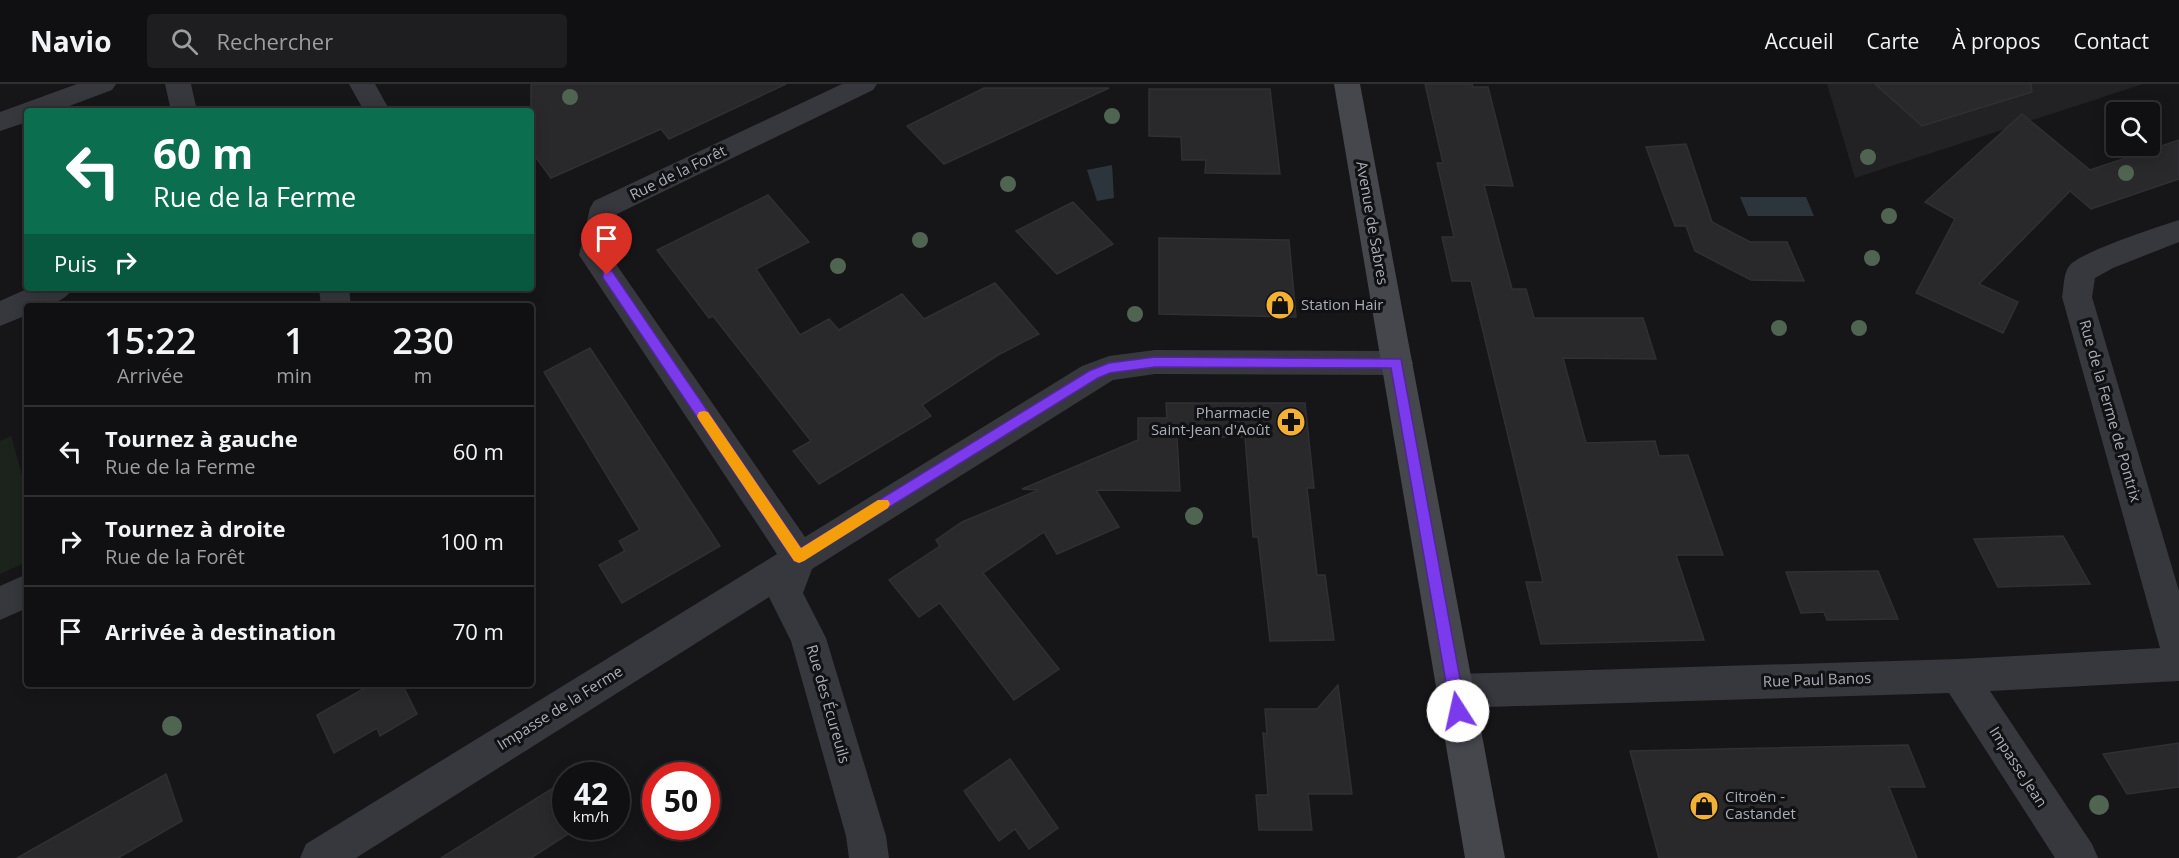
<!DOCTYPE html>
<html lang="fr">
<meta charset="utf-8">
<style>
body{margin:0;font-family:"Open Sans",sans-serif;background:#1e1e20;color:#f1f3f6;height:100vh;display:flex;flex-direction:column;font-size:22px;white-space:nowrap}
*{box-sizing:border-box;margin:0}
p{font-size:20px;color:#9c9d9f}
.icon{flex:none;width:33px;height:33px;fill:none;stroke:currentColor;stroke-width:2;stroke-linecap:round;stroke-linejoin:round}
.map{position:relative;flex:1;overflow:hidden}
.sheet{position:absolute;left:24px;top:219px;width:510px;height:384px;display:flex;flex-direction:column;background:#101012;border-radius:6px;box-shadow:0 3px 15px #0003,0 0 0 2px #303032}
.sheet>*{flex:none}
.guide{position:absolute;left:24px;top:24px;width:510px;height:183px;border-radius:6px;box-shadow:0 3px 15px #0003,0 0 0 2px #303032;background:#0b6e4f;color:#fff;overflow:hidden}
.buttons{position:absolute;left:2106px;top:18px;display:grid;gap:12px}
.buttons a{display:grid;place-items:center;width:54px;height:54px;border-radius:6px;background:#101012;box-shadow:0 3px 15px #0003,0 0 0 2px #303032;font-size:30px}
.speed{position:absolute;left:552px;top:678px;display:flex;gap:12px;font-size:30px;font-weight:700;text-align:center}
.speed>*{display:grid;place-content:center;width:78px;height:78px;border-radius:50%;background:#101012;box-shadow:0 3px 15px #0003,0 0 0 2px #303032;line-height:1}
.speed small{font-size:15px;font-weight:400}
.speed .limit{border:9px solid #d22;background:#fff;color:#111}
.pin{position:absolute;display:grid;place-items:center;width:51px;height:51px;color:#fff;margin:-62px -26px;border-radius:50% 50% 50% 0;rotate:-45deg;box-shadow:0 0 6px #0007}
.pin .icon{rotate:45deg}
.me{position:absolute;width:66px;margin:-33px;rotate:350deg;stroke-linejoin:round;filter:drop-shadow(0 0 4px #0008)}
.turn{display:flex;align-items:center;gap:21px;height:126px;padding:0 30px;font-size:27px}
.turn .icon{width:78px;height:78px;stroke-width:2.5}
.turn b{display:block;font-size:42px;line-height:51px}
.then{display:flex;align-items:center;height:57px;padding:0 30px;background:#0003;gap:12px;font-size:22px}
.eta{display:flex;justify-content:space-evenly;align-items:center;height:102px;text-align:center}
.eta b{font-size:36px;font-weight:600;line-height:42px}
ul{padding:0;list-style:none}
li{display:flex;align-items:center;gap:18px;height:90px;padding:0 30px;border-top:2px solid #303032}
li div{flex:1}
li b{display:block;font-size:22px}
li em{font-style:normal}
header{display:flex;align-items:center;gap:36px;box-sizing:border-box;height:84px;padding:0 30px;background:#101012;border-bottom:2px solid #303032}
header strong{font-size:28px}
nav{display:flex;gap:33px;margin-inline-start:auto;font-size:21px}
.search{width:420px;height:54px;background:#1e1e20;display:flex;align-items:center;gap:15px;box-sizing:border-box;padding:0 21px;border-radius:6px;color:#9c9d9f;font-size:22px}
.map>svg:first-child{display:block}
.built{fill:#222225}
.green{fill:#1c231d}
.water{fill:#2c353c}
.building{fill:#29292c;stroke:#303034;stroke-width:1.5}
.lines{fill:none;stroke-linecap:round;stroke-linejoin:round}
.street{fill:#37383d;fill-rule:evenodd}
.secondary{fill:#45474d;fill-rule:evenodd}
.tree{fill:#506452}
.route{fill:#7c3aed;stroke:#51269a;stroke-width:1.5}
.slow{fill:#f59e0b}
.labels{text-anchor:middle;stroke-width:6;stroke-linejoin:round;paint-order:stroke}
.street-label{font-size:15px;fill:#a8adb8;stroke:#111113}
.poi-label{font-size:15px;fill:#a8adb8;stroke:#111113;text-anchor:start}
</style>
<header>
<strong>Navio</strong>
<div class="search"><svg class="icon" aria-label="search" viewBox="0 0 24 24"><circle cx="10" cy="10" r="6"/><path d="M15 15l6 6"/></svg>Rechercher</div>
<nav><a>Accueil</a><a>Carte</a><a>À propos</a><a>Contact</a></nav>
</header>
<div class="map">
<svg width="2179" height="774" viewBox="0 0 2179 774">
<rect width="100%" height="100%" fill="#161618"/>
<path class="built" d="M1827,0H2143L1855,94Z"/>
<path class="green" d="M11,352L27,409V478L0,490V357Z"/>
<g class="water">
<path d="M1112,81L1114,114L1097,117L1087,86Z"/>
<path d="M1740,113H1806L1814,132H1748Z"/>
</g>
<g class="building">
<path d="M531,0H786L669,55L661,45L551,94L531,67Z"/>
<path d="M1425,0H1472L1473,3H1488L1513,102L1484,101L1512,205H1526L1534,234H1643L1656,275L1563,274L1586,359L1655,357L1659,372L1688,371L1723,471H1676L1704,556L1541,560L1526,498H1543L1471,197H1452L1442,153H1454L1437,79H1443Z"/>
<path d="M1875,0H2031L2032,8L1922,42Z"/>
<path d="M984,4H1109L944,80L907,42Z"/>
<path d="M1149,5H1270L1280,90L1205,89L1206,76H1182L1181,53L1149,52Z"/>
<path d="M2022,30L2090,86L2179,56V95L2091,125L2070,107L1979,200L2018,218L2003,249L1916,209L1955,135L1925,118Z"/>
<path d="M1686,60L1712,138L1750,158H1787L1804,197L1751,196L1695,167L1686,142H1675L1646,63Z"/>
<path d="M768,111L809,158L756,185L800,251L829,235L839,246L902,210L924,235L995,199L1039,250L998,271L922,321L931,332L819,400L793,367L811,357L713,232L709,234L657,166Z"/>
<path d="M1073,118L1113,160L1057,190L1016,147Z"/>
<path d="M1159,154L1289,156L1296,233L1159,230Z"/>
<path d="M590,264L720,462L622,519L599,481L625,467L619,457L640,446L544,288Z"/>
<path d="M1166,319H1305L1314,404H1307L1317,491H1325L1334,556L1270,557L1258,453H1253L1245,353H1177L1180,407L1096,406L1119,443L1057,470L1044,448L983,489L1059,585L1014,616L940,519L919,533L889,496L940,462L936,456L962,438L1039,406L1022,405L1138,356V334H1167Z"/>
<path d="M2063,452L2090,500L1998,503L1974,455Z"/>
<path d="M1878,487L1898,535L1827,536L1824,528L1801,529L1786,488Z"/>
<path d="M372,600H402L417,630L380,652L377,644L334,669L317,631Z"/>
<path d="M1338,601L1352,710H1308L1312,746H1259L1256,711H1268L1263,649L1267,650L1265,625H1317Z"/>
<path d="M2179,659V703L2127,710L2103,670Z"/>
<path d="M1908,661L1925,703H1889L1917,774H1659L1630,667Z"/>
<path d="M1010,675L1058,744L1029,765L1015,745L999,757L964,707Z"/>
<path d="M166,690L182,737L118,774H17Z"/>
<path d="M553,704L566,726V742H575L576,745L531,774H441Z"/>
</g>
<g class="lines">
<g class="street">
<path d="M77,0H116L112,6L56,27H27V38L0,47V28Z"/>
<path d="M165,0H191L197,27H171Z"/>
<path d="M349,0H375L390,27H364Z"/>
<path d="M842,0H877L873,6L617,130L609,170L805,453L1082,282L1109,272L1155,266L1397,267L1408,270L1413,279L1408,288L1397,291L1155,290L1113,296L812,485L803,509L826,554L886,752L889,774H849L846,752L791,557L769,513L356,774H300L306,760L777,470L579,171L590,124L594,117Z"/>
<path d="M2179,136V158L2113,184L2095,194L2092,213L2179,507V597L1990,607L2092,760L2098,774H2055L1949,609L1455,624L1442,619L1437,607L1442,595L1455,590L1959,575L2160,564L2062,213C2064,204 2063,189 2070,181C2083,167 2158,143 2179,136Z"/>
<path d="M29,204H73C64,220 44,222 27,222V231L0,242V217Z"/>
<path d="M319,204H349L351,222H321Z"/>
<path d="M27,490V524L0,536V502Z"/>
</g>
<path class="secondary" d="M1334,0H1360L1505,774H1465Z"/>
</g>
<g class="tree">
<circle cx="570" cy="13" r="8"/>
<circle cx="1112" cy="32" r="8"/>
<circle cx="1868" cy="73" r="8"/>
<circle cx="2126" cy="89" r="8"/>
<circle cx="1008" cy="100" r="8"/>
<circle cx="1889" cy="132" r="8"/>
<circle cx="920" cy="156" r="8"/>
<circle cx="1872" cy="174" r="8"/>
<circle cx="838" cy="182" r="8"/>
<circle cx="1135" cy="230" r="8"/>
<circle cx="1779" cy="244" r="8"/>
<circle cx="1859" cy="244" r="8"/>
<circle cx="1194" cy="432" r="9"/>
<circle cx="172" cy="642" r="10"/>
<circle cx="2099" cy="721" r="10"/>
</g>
<path class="route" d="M607,186L612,187L801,464L1089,287L1109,279L1155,273L1401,275L1466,627L1464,633L1458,635L1453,633L1451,627L1391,284L1155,283L1110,289L1098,294L799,479L794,477L603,194V187Z"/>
<path class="slow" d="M704,327L708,328L801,464L878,416H888L890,420L888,424L804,477L799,479L794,477L699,336L697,332L699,328Z"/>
<defs>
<g id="shop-disc" transform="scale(1.5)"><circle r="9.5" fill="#f2b134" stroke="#111113"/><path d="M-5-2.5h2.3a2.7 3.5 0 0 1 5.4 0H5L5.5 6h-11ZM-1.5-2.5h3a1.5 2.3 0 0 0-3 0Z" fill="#111"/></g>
<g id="pharmacy-disc" transform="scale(1.5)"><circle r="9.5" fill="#f2b134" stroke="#111113"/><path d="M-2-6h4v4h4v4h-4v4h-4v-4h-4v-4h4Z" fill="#111"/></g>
</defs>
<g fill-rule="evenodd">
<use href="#shop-disc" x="1280" y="221"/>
<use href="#pharmacy-disc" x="1291" y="338"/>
<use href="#shop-disc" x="1704" y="722"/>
</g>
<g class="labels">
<g class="street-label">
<text transform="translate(678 89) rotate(-26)" y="5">Rue de la Forêt</text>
<text transform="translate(1372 139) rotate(80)" y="5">Avenue de Sabres</text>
<text transform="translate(2110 327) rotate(74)" y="5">Rue de la Ferme de Pontrix</text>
<text transform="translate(1817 596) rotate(-2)" y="5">Rue Paul Banos</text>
<text transform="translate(828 620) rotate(74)" y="5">Rue des Écureuils</text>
<text transform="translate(560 624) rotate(-32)" y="5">Impasse de la Ferme</text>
<text transform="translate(2018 683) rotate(57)" y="5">Impasse Jean</text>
</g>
<g class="poi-label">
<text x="1301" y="226">Station Hair</text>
<text x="1270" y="334" text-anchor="end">Pharmacie<tspan x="1270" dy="17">Saint-Jean d'Août</tspan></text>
<text x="1725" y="718">Citroën -<tspan x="1725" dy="17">Castandet</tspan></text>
</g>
</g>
</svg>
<div class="buttons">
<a><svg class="icon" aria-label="search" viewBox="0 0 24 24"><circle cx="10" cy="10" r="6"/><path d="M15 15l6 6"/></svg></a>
</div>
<div class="speed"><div>42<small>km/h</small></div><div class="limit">50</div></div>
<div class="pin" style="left:607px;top:191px;background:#d93025"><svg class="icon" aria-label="arrive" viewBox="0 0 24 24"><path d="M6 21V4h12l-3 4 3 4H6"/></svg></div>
<svg class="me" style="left:1458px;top:627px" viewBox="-20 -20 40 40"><circle r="19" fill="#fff"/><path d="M0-13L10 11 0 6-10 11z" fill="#7c3aed"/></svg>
<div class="guide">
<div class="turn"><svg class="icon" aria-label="left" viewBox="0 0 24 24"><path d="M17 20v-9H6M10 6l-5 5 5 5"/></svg><div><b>60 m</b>Rue de la Ferme</div></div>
<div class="then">Puis<svg class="icon" aria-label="right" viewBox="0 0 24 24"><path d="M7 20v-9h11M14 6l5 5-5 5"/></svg></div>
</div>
<section class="sheet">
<div class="eta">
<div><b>15:22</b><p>Arrivée</p></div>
<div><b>1</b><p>min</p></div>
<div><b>230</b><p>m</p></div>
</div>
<ul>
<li><svg class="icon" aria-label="left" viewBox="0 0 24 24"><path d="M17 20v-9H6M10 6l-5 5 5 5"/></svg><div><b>Tournez à gauche</b><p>Rue de la Ferme</p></div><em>60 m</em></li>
<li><svg class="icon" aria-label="right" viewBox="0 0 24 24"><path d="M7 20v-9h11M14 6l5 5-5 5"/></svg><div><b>Tournez à droite</b><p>Rue de la Forêt</p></div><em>100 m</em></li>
<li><svg class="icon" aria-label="arrive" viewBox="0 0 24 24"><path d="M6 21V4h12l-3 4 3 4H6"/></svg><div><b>Arrivée à destination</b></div><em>70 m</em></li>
</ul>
</section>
</div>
